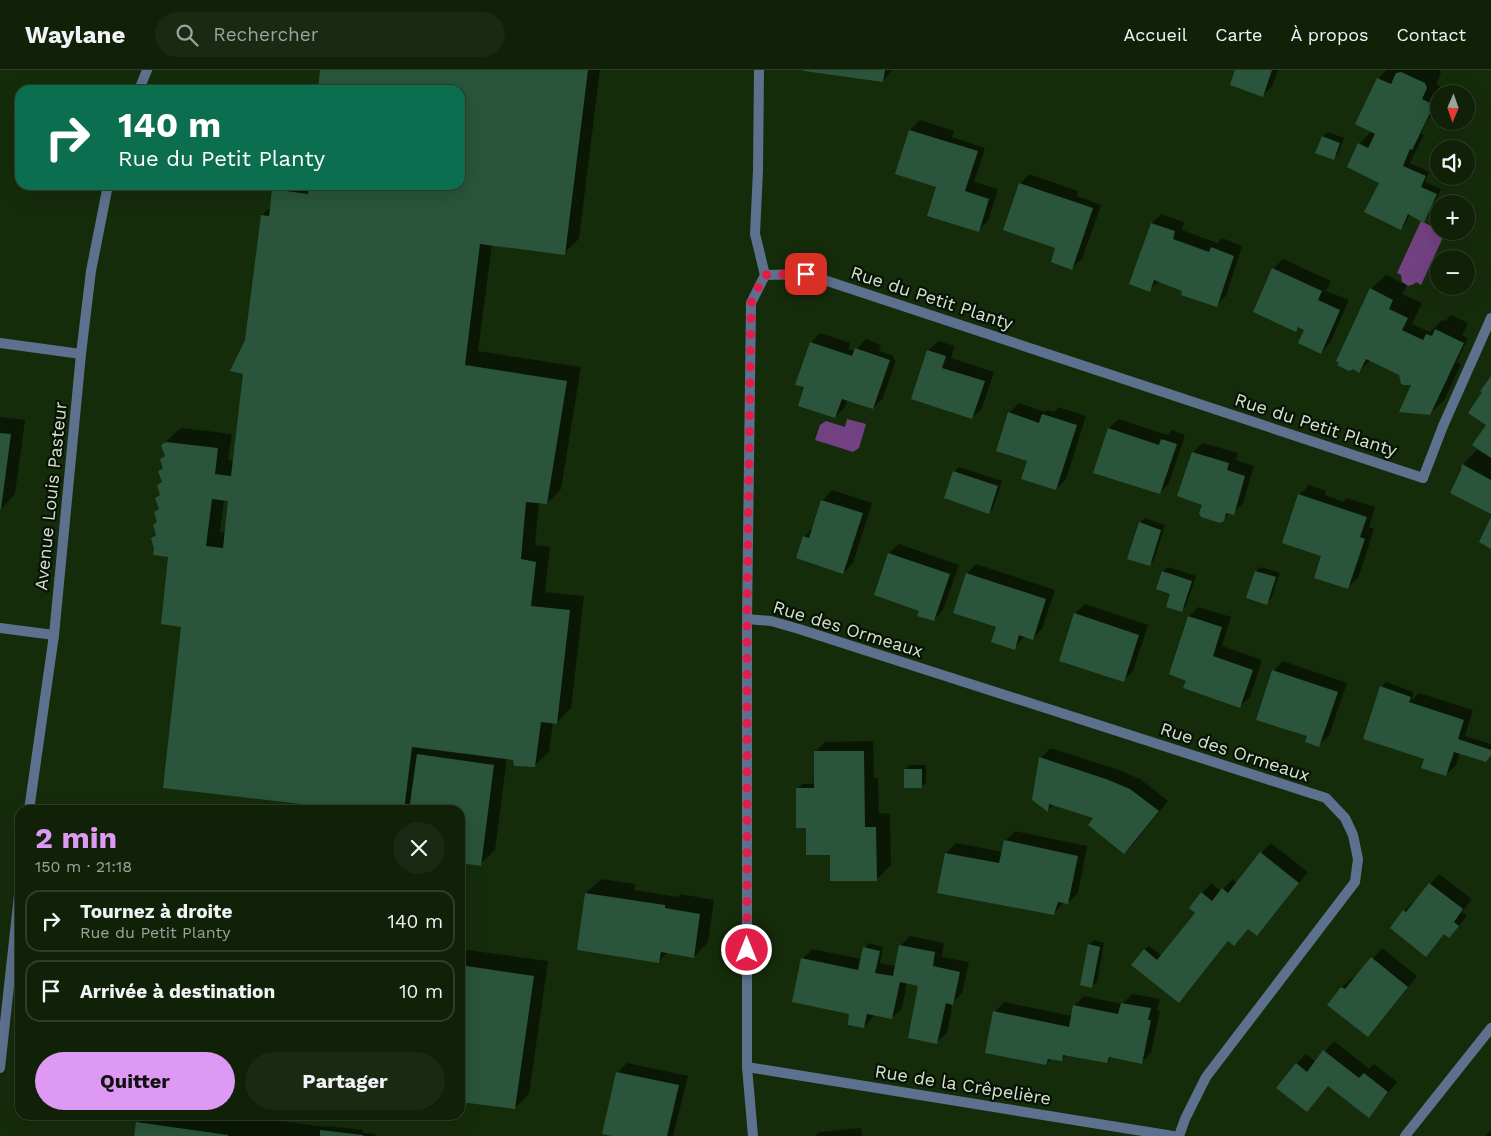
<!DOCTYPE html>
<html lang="fr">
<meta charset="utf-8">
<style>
body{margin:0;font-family:"Work Sans",sans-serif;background:#192912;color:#f1f3f6;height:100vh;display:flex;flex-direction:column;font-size:19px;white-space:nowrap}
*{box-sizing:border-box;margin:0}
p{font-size:16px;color:#9ca39c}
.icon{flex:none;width:28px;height:28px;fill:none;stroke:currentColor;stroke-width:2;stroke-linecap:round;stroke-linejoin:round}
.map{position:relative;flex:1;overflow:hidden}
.details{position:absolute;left:15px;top:735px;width:450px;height:315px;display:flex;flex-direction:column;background:#102108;border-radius:15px;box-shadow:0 5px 20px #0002,0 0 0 1px #303e29}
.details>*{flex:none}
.hud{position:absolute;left:15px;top:15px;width:450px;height:105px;border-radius:15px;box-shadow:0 5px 20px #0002,0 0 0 1px #303e29;background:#0b6e4f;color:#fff;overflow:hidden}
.needle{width:32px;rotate:182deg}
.buttons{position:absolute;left:1430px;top:15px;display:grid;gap:10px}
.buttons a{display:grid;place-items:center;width:45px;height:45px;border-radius:50%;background:#102108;box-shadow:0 5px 20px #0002,0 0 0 1px #303e29;font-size:25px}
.pin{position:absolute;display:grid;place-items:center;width:42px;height:42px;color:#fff;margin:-21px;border-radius:10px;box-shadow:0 2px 8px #0006}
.me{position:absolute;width:55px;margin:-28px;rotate:0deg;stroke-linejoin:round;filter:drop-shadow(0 0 4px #0008)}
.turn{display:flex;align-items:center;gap:18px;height:105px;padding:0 20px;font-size:22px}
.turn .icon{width:65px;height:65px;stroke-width:2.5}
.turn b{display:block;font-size:35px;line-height:42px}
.round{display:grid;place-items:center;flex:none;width:52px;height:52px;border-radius:26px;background:#192912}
.headline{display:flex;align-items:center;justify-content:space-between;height:85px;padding:0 20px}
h1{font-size:30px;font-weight:700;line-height:38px;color:#dd99f3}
.primary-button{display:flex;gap:10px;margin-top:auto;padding:10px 20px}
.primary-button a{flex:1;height:58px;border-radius:30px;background:#dd99f3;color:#111;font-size:20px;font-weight:700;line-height:58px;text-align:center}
.primary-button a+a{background:#192912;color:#f1f3f6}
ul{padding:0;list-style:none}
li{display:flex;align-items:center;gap:15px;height:62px;margin:0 10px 8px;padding:0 10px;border:2px solid #303e29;border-radius:15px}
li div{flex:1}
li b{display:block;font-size:19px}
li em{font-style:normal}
header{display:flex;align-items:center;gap:30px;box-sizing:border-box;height:70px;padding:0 25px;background:#102108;border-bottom:1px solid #303e29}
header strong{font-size:24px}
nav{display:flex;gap:28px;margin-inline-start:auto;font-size:18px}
.search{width:350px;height:45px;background:#192912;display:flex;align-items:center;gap:12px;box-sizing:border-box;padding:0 18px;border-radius:28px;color:#9ca39c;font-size:19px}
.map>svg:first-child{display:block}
.water{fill:#724181}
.shadow{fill:#0007;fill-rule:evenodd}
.building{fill:#2a543c;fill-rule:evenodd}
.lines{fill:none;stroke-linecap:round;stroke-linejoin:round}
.service{stroke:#5d718e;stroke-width:10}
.minor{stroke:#5d718e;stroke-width:10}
.route{stroke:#e11d48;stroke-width:9;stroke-dasharray:0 16.2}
.labels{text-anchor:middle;stroke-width:4.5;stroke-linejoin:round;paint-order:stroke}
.street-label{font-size:18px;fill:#d3e2ce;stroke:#081105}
</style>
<header>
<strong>Waylane</strong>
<div class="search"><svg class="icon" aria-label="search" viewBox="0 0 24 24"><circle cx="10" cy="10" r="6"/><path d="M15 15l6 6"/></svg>Rechercher</div>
<nav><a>Accueil</a><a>Carte</a><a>À propos</a><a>Contact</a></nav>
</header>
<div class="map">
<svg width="1491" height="1066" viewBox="0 0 1491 1066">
<rect width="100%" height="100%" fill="#152c0b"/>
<g class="water">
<path d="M1421,151L1439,160V161L1445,163L1421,215L1416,212L1414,214L1408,216L1402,212L1401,205L1397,203Z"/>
<path d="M847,349L866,354L859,378L853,382L815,370L820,355L826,351L845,357Z"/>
</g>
<g class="shadow">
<path d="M321,0H600L579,169L564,183L492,174L478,281L581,297L561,419L547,433L539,432L535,475L550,477L545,522L584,526L571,638L556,653L553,652L549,682L534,696L514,689L507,688L495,780L480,794L460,792V740H336L337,736L183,556L169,486L155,479L152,468L157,464L158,451L155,442L160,437L161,424L158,415L163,411L160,402L164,397L161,389L166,385L163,375L177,361L182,358L232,364L228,390L234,391L247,270L262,145L271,137L273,119L278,115H460V20H319ZM224,429L229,430L226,463L220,462Z"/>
<path d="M805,0H892L883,11Z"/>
<path d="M1236,0H1278L1272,16L1263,26Z"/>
<path d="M1386,0H1440L1441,3L1436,14L1447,20L1445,24H1439V38L1427,51L1421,64L1424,65L1410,93L1429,102L1425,112L1441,119L1428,147L1424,151L1410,144L1405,154L1401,158L1359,74L1372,61L1378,9Z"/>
<path d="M920,50L954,61L952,67L985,78L974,112L998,119L988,151L978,161L938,116L896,103L910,60Z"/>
<path d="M1328,62L1344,68L1338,84L1333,88L1317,82L1323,66Z"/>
<path d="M1029,104L1078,121L1077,126L1101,135L1082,189L1072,198L1057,177L1020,114Z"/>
<path d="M1161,144L1184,152L1182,160L1217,173L1222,168L1242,176L1226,226L1216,235L1184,220L1159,211L1149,220L1152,153Z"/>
<path d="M1283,189L1331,211L1326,221L1349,230L1330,273L1320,283L1305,259L1299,257L1296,260L1273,199Z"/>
<path d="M1386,205L1407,215L1402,224L1422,233L1412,254L1430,262L1442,250L1445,251L1451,245L1468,253L1462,265L1468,268L1457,292L1461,294L1445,329L1430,343L1413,313L1400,304L1371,290L1359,301L1371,219Z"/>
<path d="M820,263L850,273L848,279L855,281L866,269L881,275L879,281L894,286L893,289L896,290L883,328L873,338L847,329L845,337L835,347L806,316L811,273Z"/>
<path d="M938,271L955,276L951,288L994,302L982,338L972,348L928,281Z"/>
<path d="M1491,308V443L1462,401L1463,394L1477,380L1484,384L1485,383Z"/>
<path d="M1019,333L1045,342L1048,340L1054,342L1059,337L1086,346L1066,409L1056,419L1009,343Z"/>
<path d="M0,347L25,350L15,424L1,439Z"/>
<path d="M1119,349L1167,365L1172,360L1185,365L1169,413L1160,423L1109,358Z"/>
<path d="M1203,373L1238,383L1236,390L1254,396L1243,433L1233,443L1230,442L1223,450L1203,434L1193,382Z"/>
<path d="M959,397L1002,411L993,438L989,442L954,402Z"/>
<path d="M1309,415L1326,421L1325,425L1343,432L1347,428L1375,437L1369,457L1374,459L1358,508L1348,517L1323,485L1299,425Z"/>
<path d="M832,420L872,433L853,493L843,503L804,467L814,456L823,430Z"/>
<path d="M1145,448L1165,455L1154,490L1149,495L1140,453Z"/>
<path d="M899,474L959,495L943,540L934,550L889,483Z"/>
<path d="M976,494L1055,520L1042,559L1033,568L1025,566L1014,578L997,557L967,503Z"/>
<path d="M1168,497L1196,506L1186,536L1181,541L1172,523L1158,519L1163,501Z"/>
<path d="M1260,497L1280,503L1271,529L1266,533L1256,501Z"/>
<path d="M1085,534L1148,555L1133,601L1123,611L1075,544Z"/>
<path d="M1198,537L1231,547L1222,576L1262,590L1250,627L1240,636L1187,610L1189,547Z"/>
<path d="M1283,591L1347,613L1329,665L1319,675L1273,601Z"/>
<path d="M1386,612L1414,622L1411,631L1419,623L1473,640L1465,666L1491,674V685L1485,691L1460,682L1456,695L1446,705L1426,688L1381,617Z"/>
<path d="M873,671L874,708H878L879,743L890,744L891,795L876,810L831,783L807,755L797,719L802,714H812L816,710L815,682L825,672Z"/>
<path d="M1050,678L1116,699L1140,709L1168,731L1134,773L1124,783L1095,748L1054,734L1048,741L1041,688Z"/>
<path d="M910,695H926V712L922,717L905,699Z"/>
<path d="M1015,761L1087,776L1078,823L1068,833L1064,832L1054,844L946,783L956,773L1003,782L1005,771Z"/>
<path d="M1271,773L1308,802L1266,855L1257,864L1249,858L1234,874L1229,870L1188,922L1179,931L1145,880L1149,876L1162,886L1196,843L1202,823L1211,813L1221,821L1233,809L1237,813L1261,783Z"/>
<path d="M1439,804L1472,829L1462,842L1467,846L1459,856L1449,866L1445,863L1426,886L1404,841L1414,831L1415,832Z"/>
<path d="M601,809L635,814L634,820L678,827L680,824L714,830L708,872L694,887L668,882L659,891L586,823Z"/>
<path d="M910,866L944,873L942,887L969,892L962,923L953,932L947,963L937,972L919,915L907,912L902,938L892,948L874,944L873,947L864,957L802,889L812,879L862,889L865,878L869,873L883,877L880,893L896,896L900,876Z"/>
<path d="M1094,870L1104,873L1097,912L1092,916L1089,875Z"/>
<path d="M1382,878L1417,906L1377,956L1368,966L1328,935L1342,917L1352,908L1355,910Z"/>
<path d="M460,879L548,891L529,1024L515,1038L460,1031Z"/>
<path d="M1132,924L1160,929L1157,941H1160L1151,983L1141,993L1112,987L1107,992L1067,984L1061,990L1051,989L1046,994L995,942L1004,932L1072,946L1074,936L1084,926L1122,934Z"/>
<path d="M1334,971L1369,999L1374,994L1397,1012L1378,1036L1369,1046L1329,1015L1307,1040L1296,994L1306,984L1316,992Z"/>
<path d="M627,993L688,1006L673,1066H618L617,1003Z"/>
<path d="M145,1045H235L325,1057L326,1056L363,1060V1063L376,1064L375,1066H135L137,1053Z"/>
<path d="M861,1058L862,1066H815L819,1062Z"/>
<path d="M1491,1060V1066H1486Z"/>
</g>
<g class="building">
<path d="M320,0H588L565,185L480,174L465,295L567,311L547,434L526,432L521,489L536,492L531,536L570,540L557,654L541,652L535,697L514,696L513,690L412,677L404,740H335L336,738L163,718L181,557L161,554L168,487L153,485L154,479L151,468L156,465L153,455L157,452L154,442L159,439L155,428L160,425L157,415L162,412L158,401L163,399L160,389L165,386L161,375L166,372L218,378L215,404L231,406L243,304L230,301L245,270L261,145L269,146L272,119L308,124L309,115H460V20H318ZM212,429L228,431L223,478L206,476Z"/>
<path d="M804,0H885L883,12L804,1Z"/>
<path d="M1235,0H1272L1263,27L1230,15Z"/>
<path d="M1401,2L1425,13L1427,18L1422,29L1434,35L1412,80L1410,79L1403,96L1426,106L1421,117L1437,124L1424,153L1408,144L1401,160L1364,142L1379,113L1347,97L1358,73L1368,78L1375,64L1355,54L1377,8L1391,14L1396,3Z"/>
<path d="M909,60L978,81L965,121L989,129L979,162L927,146L936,117L895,104Z"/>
<path d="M1322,66L1340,73L1334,90L1315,83Z"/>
<path d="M1019,113L1093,138L1072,200L1051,192L1055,178L1003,160Z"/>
<path d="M1151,153L1175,161L1173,169L1209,182L1211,177L1234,186L1217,237L1181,225L1182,221L1154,210L1150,222L1129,214Z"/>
<path d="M1272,198L1322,221L1318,230L1340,240L1321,284L1298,273L1304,260L1298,257L1296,262L1253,242Z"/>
<path d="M1370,218L1393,230L1389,239L1408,248L1402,260L1423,270L1426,264L1432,266L1435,259L1464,273L1430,345L1399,342L1411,315H1404L1401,314L1399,305L1366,289L1359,303L1353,299L1349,301L1337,295L1339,293L1336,291Z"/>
<path d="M810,272L852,286L855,278L890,290L873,339L842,329L835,348L798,336L804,317L795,315Z"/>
<path d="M927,280L946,286L942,298L985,311L972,349L911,329Z"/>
<path d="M1491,306V388L1472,375L1486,355L1468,343L1482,322L1480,321Z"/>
<path d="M1008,342L1039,353L1042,344L1077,355L1056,420L1021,409L1027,391L996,381Z"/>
<path d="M1108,358L1159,375L1161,369L1177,374L1160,424L1093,403Z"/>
<path d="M0,363L11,364L1,439H0Z"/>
<path d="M1192,382L1229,393L1227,400L1245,406L1234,445L1226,443L1224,451L1220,453L1201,447L1199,443L1202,435L1177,426Z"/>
<path d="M1462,394L1491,410V444L1450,423L1461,400Z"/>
<path d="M953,401L998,416L989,444L944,428Z"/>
<path d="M1298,424L1367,447L1360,467L1365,469L1348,519L1314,508L1321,486L1282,473Z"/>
<path d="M821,430L863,443L843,504L796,488L803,466L809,468Z"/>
<path d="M1491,447V479L1479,472Z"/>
<path d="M1139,452L1161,460L1150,496L1127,489Z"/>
<path d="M888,483L950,504L934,551L917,546L919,541L874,525Z"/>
<path d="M1162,501L1192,511L1182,542L1166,537L1170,524L1156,519Z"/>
<path d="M1255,501L1276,507L1267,535L1246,528Z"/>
<path d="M966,503L1046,529L1033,570L1019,565L1015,580L991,572L996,557L953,543Z"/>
<path d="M1074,543L1139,565L1124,612L1059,591Z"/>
<path d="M1188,546L1222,557L1213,586L1253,600L1240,638L1183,618L1186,611L1169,604Z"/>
<path d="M1272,600L1338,622L1319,677L1305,672L1307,666L1256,650Z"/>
<path d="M1380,616L1411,627L1409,632L1464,650L1458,669L1491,680V685L1486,692L1454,682L1446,706L1421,698L1424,689L1363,669Z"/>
<path d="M814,681H864L865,757H876L877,811H830V785H806V758H796V718H814Z"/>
<path d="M417,684L494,695L481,796L460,793V740H409Z"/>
<path d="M1039,687L1106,709L1130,719L1159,741L1124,784L1088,755L1093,748L1049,734L1048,742L1032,730Z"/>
<rect x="904" y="699" width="18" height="19"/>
<path d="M1004,770L1078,786L1068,834L1058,832L1054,845L937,823L945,783L999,793Z"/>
<path d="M1260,782L1299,813L1257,866L1248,859L1234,876L1228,871L1179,933L1131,895L1144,879L1157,890L1195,843L1189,838L1201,822L1212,831L1222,818L1228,823Z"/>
<path d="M1429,813L1463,839L1454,852L1459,856L1449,868L1444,864L1426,887L1390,858L1403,840L1406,842Z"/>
<path d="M585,823L665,835V838L700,844L694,888L661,882L659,893L577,880Z"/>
<path d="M1088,874L1100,877L1092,918L1080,915Z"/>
<path d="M899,875L935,882L933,896L960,902L953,935L946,933L937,974L908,968L918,916L900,912L892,949L867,944L864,958L848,955L849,944L792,932L801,888L858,900L863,877L880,881L875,903L893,906Z"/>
<path d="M1371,887L1408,917L1368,967L1327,935L1341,917L1345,919Z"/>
<path d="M460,895L534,906L515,1039L460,1032Z"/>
<path d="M1121,933L1151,938L1148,950H1151L1142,994L1109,987L1107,993L1063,985L1062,991L1048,989L1046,995L985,983L993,941L1069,957L1073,935L1118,944Z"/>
<path d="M1323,980L1359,1008L1364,1003L1388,1022L1369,1048L1328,1016L1307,1042L1276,1018L1296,993L1307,1002Z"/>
<path d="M616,1002L679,1015L667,1066H612L602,1064Z"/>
<path d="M136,1052L228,1065V1066H134Z"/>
<path d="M320,1060L363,1065V1066H320Z"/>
</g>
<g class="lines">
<g class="service">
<path d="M759,0L758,100L755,164L765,205"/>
<path d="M0,273L81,284"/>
<path d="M1423,408L1443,356L1491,248"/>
</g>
<g class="minor">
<path d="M139,20L147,0"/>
<path d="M747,549L771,551L799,559L1326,728L1345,748L1353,765L1358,789L1355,812L1206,1007L1185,1049L1179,1066"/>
<path d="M0,558L54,565"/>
<path d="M29,740L54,565L81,284L91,201L108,115"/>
<path d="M747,997L1173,1066"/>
<path d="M0,998L20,816"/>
<path d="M753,1066L747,997V549L751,233L765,205L806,204L1423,408"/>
<path d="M1405,1066L1491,958"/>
</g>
</g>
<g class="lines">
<path class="route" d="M747,880V549L751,233L764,205L806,204"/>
</g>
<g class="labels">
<g class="street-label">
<text transform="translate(932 228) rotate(18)" y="6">Rue du Petit Planty</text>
<text transform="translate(1316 355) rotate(18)" y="6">Rue du Petit Planty</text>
<text transform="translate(51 426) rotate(-84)" y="6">Avenue Louis Pasteur</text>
<text transform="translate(848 559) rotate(17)" y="6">Rue des Ormeaux</text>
<text transform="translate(1235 682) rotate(18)" y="6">Rue des Ormeaux</text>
<text transform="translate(963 1015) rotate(9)" y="6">Rue de la Crêpelière</text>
</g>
</g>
</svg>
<div class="buttons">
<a><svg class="needle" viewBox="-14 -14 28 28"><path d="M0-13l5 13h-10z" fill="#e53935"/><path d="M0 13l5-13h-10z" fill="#9ca39c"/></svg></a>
<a><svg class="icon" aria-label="sound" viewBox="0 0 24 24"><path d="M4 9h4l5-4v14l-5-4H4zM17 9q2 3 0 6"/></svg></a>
<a>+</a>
<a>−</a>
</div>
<div class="pin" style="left:806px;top:204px;background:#d93025"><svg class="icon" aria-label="arrive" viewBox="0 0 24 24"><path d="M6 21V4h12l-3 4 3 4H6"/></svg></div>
<svg class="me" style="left:747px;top:880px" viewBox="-20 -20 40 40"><circle r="17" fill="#e11d48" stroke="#fff" stroke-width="3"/><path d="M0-11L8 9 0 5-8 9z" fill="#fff"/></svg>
<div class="hud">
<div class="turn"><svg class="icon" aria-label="right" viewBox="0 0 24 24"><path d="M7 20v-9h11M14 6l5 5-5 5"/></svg><div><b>140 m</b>Rue du Petit Planty</div></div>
</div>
<section class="details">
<div class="headline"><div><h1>2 min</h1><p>150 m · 21:18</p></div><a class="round"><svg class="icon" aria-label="close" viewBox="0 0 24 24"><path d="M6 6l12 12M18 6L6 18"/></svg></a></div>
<ul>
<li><svg class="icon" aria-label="right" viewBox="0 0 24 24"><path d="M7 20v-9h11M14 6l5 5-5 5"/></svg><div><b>Tournez à droite</b><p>Rue du Petit Planty</p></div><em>140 m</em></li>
<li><svg class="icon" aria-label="arrive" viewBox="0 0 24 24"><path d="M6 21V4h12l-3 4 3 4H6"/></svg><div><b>Arrivée à destination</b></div><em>10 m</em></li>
</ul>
<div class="primary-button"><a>Quitter</a><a>Partager</a></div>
</section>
</div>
